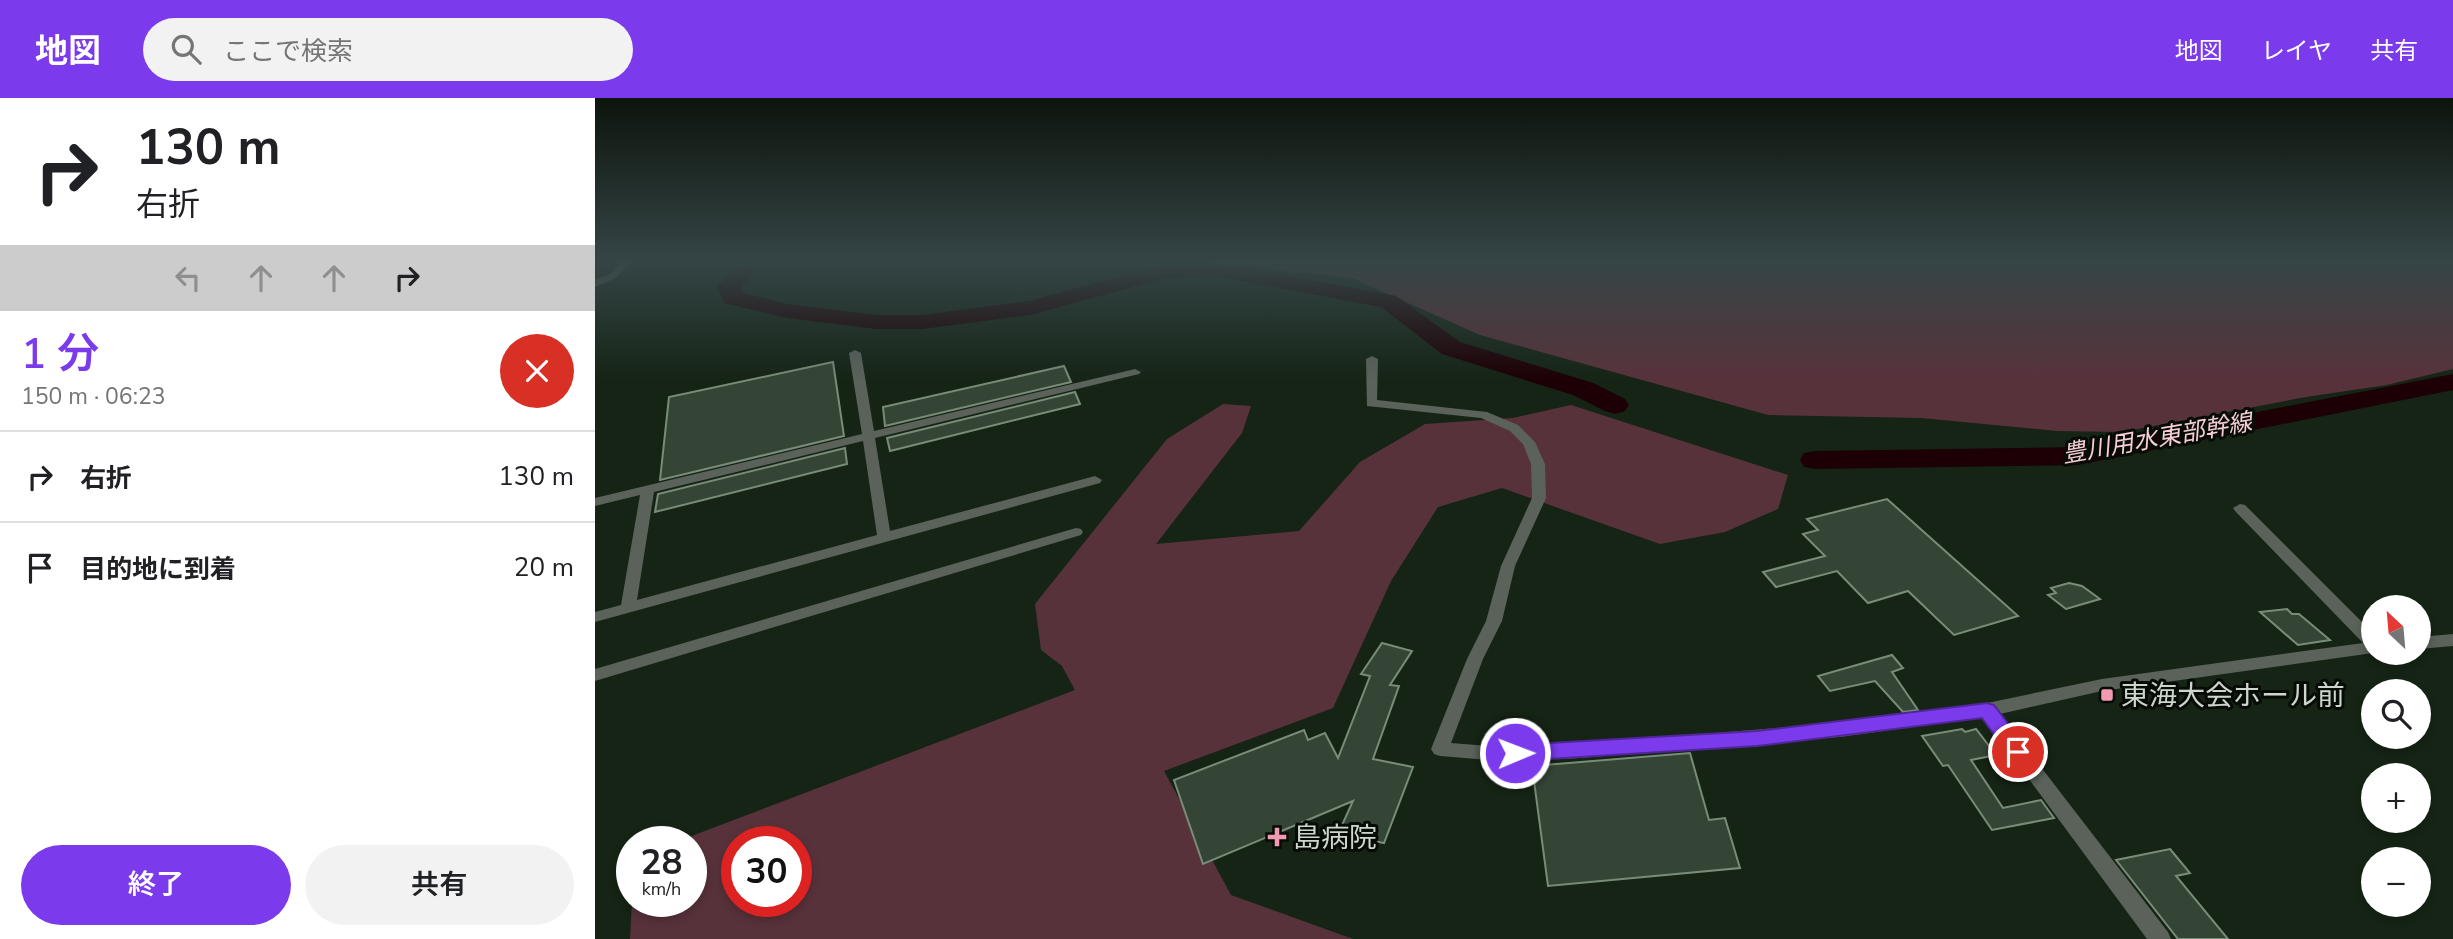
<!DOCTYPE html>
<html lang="ja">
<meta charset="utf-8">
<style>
body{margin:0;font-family:"Nunito Sans","Noto Sans JP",sans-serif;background:#f2f2f2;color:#202124;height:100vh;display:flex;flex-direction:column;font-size:26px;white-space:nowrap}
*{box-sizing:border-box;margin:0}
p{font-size:23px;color:#757577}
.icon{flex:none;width:38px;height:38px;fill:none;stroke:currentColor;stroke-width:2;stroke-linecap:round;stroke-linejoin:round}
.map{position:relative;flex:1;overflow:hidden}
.details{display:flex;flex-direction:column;background:#fff;width:595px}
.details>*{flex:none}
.hud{background:#fff;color:#202124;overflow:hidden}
.needle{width:46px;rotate:334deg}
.tools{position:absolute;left:1766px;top:497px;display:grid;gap:14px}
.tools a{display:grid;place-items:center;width:70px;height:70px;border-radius:50%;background:#fff;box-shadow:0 4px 10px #0003;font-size:35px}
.speed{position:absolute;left:21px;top:728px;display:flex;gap:14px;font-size:35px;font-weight:700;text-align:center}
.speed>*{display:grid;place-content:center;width:91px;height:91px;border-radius:50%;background:#fff;box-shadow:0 4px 10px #0003;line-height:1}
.speed small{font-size:18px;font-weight:400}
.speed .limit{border:10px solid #d22;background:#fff;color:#111}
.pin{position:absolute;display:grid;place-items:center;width:60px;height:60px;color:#fff;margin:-30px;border:4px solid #fff;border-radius:50%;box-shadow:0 2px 7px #0007}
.me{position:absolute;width:77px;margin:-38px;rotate:89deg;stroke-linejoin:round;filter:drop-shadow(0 0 5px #0008)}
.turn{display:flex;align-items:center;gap:24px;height:147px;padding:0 21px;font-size:32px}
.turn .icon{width:91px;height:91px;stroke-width:2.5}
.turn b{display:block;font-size:49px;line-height:60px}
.lanes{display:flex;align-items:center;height:66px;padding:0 21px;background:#0003;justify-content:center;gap:35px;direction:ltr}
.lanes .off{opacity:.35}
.round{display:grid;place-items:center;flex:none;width:74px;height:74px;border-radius:37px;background:#f2f2f2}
.summary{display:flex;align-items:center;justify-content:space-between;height:119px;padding:0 21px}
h1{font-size:42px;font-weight:600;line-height:52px;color:#7c3aed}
.primary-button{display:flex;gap:14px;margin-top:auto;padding:14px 21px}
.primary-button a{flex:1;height:80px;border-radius:42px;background:#7c3aed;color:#fff;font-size:28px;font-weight:600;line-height:80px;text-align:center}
.primary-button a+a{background:#f2f2f2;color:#202124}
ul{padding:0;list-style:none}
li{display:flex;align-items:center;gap:21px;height:91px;padding:0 21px;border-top:2px solid #e0e0e0}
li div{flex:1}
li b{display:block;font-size:26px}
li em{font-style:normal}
header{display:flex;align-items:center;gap:42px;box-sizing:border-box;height:98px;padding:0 35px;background:#7c3aed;color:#fff}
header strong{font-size:33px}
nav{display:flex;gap:38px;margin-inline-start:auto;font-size:24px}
.search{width:490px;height:63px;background:#f2f2f2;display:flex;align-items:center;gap:18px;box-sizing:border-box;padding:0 24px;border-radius:38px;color:#757577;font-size:26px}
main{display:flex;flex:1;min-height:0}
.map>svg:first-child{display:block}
.green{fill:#58323b;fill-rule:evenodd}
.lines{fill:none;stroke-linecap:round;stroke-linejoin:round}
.river{fill:#1c0005;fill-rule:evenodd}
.building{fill:#344535;stroke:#798c79;stroke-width:2}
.street{fill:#5a625a;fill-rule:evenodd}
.route{fill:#7c3aed;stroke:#51269a;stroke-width:2}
.poi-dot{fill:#f29aaf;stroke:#060b06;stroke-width:2.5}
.labels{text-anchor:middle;stroke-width:6;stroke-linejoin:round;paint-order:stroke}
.water-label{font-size:24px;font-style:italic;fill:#f7ced6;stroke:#060b06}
.near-poi-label{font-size:28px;fill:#ccd6cc;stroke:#060b06;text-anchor:start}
</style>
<header>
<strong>地図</strong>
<div class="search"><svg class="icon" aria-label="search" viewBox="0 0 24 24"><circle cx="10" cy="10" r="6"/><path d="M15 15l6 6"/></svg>ここで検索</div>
<nav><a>地図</a><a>レイヤ</a><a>共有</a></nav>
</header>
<main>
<section class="details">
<div class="hud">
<div class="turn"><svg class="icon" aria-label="right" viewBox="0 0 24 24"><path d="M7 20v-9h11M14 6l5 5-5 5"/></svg><div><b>130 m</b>右折</div></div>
<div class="lanes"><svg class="icon off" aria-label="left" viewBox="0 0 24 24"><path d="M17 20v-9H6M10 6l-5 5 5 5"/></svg><svg class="icon off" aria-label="ahead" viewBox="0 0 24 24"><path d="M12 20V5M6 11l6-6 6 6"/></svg><svg class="icon off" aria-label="ahead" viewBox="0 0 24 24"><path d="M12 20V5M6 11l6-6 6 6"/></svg><svg class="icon" aria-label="right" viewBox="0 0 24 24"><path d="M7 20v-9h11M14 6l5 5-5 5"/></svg></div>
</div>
<div class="summary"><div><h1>1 分</h1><p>150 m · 06:23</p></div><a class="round" style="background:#d93025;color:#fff"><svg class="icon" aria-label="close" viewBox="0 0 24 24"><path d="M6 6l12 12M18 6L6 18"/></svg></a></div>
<ul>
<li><svg class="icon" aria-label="right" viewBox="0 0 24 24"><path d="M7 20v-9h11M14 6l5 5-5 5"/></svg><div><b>右折</b></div><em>130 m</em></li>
<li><svg class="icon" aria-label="arrive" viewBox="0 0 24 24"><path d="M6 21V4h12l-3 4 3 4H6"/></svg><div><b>目的地に到着</b></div><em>20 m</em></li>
</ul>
<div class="primary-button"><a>終了</a><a>共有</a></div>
</section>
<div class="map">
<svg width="1858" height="841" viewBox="0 0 1858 841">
<rect width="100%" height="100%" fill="#152415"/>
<g class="green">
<path d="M610,164H1858V271L1792,287L1711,299L1527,334L1462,333L1326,320L1173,317L885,237L757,180Z"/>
<path d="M628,306L656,308L647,335L561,446L704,433L765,364L830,326L918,320L976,307L1193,377L1183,411L1130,434L1065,446L907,390L843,409L796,483L738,610L569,673L636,797L758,841H35L37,803H96V744H81L480,592L467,568L446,552L440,506L572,341ZM142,744H201V803H142Z"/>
</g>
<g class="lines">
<g class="river">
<path d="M147,164H171L146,189L148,195L192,206L282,217H327L434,203L566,167L620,164L801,198L865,244L998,285L1030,301L1034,307L1030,313L1020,316L1010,313L978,297L847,256L786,209L620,178L567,181L435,217L327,231H282L192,220L129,205L122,188Z"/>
<path d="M1858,276V292L1483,367L1220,371L1209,369L1205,362L1209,355L1220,353L1483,349Z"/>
</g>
</g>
<g class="building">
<path d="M238,264L249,338L65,382L74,299Z"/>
<path d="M469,268L476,284L290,328L288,309Z"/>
<path d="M480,294L485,306L295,353L292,340Z"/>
<path d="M250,350L252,366L60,414L63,396Z"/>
<path d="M1292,401L1423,518L1359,537L1313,493L1273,505L1242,473L1181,489L1168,474L1230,458L1208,436L1223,432L1212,421Z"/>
<path d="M1474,485L1487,488L1505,501L1471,511L1453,497L1461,495L1456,490Z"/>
<path d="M1692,511L1697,516H1704L1735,542L1703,547L1665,514Z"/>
<path d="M787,545L817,553L795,587L804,588L778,661L818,669L789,745L743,736L758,703L608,766L579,682L709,632L713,642L730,635L743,660L775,578L766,576Z"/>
<path d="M1297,557L1308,570L1297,574L1323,612L1308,614L1280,583L1235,593L1223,578Z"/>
<path d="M1367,631L1370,634L1381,631L1401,657L1376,662L1408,710L1446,702L1459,720L1397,732L1353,667L1348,668L1327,638Z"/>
<path d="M1095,655L1114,722L1130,720L1145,770L953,788L937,668Z"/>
<path d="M1575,751L1595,775L1581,778L1633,841H1583L1521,762Z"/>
</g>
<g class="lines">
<g class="street">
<path d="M25,164H35L21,180L0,189V182L15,176Z"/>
<path d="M260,252L266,255L279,333L540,271L546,274L544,276L280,340L295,433L500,378L507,382L505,385L0,524V514L26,507L45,397L0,408V400L267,336L254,255ZM268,343L282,437L42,502L59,394Z"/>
<path d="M777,258L783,261L782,302L892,314L923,327L940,344L950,366L951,400L920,468L907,523L888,561L856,645L894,648L971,647L1245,625L1392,605L1507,581L1768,545L1640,413L1638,410L1645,406L1650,407L1778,535V555L1507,593L1405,616L1573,834L1576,841H1552L1388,619L1245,639L971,661L894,662L845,658L839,656L836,651L872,561L891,523L906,468L937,400L936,366L928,346L915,333L886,320L772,308L771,261Z"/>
<path d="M481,430L486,431L488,434L486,437L0,583V571Z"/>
<path d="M1858,536V548L1824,551V539Z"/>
</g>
</g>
<linearGradient id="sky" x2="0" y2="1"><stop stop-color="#0c140c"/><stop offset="0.58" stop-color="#354546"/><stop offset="1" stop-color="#354546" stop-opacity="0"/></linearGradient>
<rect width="1858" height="282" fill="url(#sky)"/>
<path class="route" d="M1392,605L1399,607L1430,648L1433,654L1430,660H1416L1387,620L1162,648L920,663L912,661L909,655L912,649L920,647L1162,633Z"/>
<g class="poi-dot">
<rect x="1505" y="590" width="14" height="14" rx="3.5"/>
<path d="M678.5 728.5h7v7h7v7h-7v7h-7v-7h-7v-7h7z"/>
</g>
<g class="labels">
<g class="water-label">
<text transform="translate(1562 340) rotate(-10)" y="8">豊川用水東部幹線</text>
</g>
<g class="near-poi-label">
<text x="1526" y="607">東海大会ホール前</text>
<text x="698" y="749">島病院</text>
</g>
</g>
</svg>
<div class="tools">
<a><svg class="needle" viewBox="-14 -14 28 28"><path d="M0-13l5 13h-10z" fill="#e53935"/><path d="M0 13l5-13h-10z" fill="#757577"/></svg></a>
<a><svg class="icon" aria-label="search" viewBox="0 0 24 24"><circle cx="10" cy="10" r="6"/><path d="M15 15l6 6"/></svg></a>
<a>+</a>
<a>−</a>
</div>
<div class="speed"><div>28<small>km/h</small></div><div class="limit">30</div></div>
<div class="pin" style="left:1423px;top:654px;background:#d93025"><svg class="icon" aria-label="arrive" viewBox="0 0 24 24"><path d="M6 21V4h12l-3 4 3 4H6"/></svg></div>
<svg class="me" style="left:920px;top:655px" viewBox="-20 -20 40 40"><circle r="17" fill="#7c3aed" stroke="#fff" stroke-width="3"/><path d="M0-11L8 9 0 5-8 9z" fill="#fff"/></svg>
</div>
</main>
